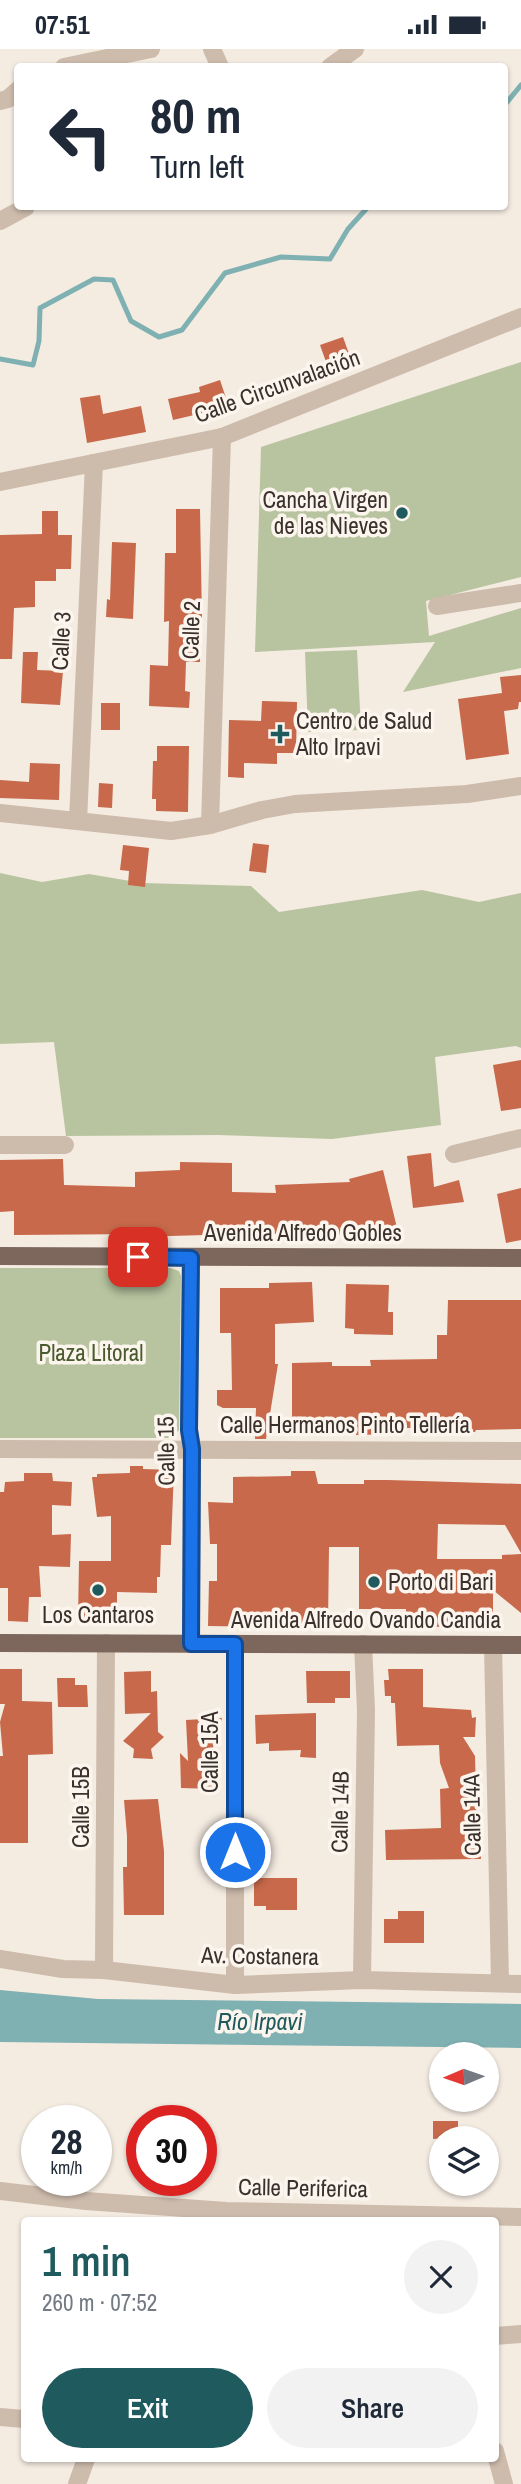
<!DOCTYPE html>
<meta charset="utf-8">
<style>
body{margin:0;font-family:"Archivo Narrow",sans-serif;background:#f2f2f3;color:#1f2937;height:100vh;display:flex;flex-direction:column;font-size:26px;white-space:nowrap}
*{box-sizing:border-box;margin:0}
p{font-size:23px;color:#747a83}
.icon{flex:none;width:38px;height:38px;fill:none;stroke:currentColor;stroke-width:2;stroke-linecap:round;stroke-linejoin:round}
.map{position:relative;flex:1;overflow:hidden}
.details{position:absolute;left:21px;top:2168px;width:478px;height:245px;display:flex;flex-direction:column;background:#fff;border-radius:7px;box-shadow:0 2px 5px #0004}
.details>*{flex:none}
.guide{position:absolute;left:14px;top:14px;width:494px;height:147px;border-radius:7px;box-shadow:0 2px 5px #0004;background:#fff;color:#1f2937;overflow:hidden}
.needle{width:46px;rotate:268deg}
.controls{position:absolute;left:429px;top:1993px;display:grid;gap:14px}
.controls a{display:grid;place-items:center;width:70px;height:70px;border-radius:50%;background:#fff;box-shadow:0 2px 5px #0004;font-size:35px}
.speed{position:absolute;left:21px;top:2056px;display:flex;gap:14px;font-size:35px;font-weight:700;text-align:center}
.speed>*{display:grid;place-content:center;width:91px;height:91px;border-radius:50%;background:#fff;box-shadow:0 2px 5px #0004;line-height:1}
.speed small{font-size:18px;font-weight:400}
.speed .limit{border:10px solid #d22;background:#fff;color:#111}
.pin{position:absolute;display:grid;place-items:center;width:60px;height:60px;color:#fff;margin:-30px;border-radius:14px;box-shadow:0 4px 10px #0006}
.me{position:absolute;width:77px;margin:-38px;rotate:0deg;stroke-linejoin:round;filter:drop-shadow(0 0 5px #0008)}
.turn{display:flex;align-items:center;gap:24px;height:147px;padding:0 21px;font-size:32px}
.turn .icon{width:91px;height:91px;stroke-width:2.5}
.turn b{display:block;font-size:49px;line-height:60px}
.round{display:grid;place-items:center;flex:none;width:74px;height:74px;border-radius:37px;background:#f2f2f3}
.summary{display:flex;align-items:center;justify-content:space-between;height:119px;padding:0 21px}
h1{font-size:42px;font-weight:600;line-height:52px;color:#1f5a5e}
.button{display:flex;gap:14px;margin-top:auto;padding:14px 21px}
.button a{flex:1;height:80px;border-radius:42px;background:#1f5a5e;color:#fff;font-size:28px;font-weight:600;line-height:80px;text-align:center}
.button a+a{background:#f2f2f3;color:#1f2937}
.status{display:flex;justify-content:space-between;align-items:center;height:49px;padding:0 35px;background:#fff;direction:ltr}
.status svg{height:19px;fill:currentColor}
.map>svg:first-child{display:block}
.green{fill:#b8c4a0}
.water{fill:#7fb0b2}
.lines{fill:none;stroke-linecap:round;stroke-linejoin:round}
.stream{stroke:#7fb0b2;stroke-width:5}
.building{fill:#c8694b}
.minor{stroke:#cdbbac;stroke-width:18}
.major{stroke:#7d675c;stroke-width:18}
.route-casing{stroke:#114b97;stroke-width:18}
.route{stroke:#1a73e8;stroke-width:12}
.poi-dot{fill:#1f5a5e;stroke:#fbf5ee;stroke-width:2.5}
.labels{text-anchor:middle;stroke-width:7;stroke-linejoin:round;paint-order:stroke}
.street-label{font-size:23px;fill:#3b302b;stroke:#fbf5ee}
.poi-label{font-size:23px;fill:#3b302b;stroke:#fbf5ee;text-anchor:start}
.park-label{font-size:23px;fill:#4a5a2e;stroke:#fbf5ee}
.water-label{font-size:24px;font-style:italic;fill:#1f5a5e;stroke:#fbf5ee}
</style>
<div class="status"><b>07:51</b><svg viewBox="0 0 49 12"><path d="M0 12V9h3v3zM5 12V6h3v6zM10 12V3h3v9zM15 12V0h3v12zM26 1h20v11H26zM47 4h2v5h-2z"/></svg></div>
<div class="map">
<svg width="521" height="2435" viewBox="0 0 521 2435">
<rect width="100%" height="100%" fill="#f4ebe1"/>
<g class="green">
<path d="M521,313V528L426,552L429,587L521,559V619L403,643L435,593L255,603L261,398Z"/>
<path d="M357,601L361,681L308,683L305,603Z"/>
<path d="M0,824L42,833L89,825L142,834L251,837L279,863L422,841L479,853L521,844V999L516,997L435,1008L441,1076L332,1090L218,1086L66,1087L54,993L0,995Z"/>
<path d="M0,1219H170L179,1222L181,1227L179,1381L172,1389H0Z"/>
</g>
<path class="water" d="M0,1941L98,1950L521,1955V1999L0,1993Z"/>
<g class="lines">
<g class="stream">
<path d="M504,57L521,36"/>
<path d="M0,310L33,316L39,292L40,259L94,230L113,231L131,272L159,288L182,281L225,224L281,208L330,210L348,180L368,158"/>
</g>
</g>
<g class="building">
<path d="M343,288L353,316L330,324L320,296Z"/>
<path d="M220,331L230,361L208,368L207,363L173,371L168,350L200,343L199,338Z"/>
<path d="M100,346L103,365L141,357L146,383L87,394L80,349Z"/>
<path d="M176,460H200L202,572H200V613H186L185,642L190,643L189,659L149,657L150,616L168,617L169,572L164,573L165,504H176Z"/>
<path d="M42,462H58V486H72L71,520H56V532H35V558L14,559L12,610H0V486L42,485Z"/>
<path d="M112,493L136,494L133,570L106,568L107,550L110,551Z"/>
<path d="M23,603H38L37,621L63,622L60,656L21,654Z"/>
<path d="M521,626V653H519L518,660L504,662L509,705L466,711L458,650L502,644L500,628Z"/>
<path d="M262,652L297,653L296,704H277V715L244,714V729L228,728L229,671L261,672Z"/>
<rect x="101" y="654" width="19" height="27"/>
<path d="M157,697H189L188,763L156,762V750H152L153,712H157Z"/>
<path d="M30,714L60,715L59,751L0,749V731L29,733Z"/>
<path d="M99,734L113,735L112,759L98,758Z"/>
<path d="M253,794L269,796L266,824L249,822Z"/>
<path d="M123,796L149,799L145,838L128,836L129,822L120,821Z"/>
<path d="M521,1011V1059L501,1062L493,1016Z"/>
<path d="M431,1104L434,1138L459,1131L464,1153L413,1159L407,1107Z"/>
<path d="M63,1110L64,1136L135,1138V1123L180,1121V1113L232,1114V1143L276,1144L275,1136L350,1133L349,1130L383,1121L399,1187L364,1195L362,1184L306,1188V1185H274L273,1187L247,1188L240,1185L170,1187H143V1185L14,1186V1162L0,1163V1111Z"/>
<path d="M521,1139V1191L506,1194L497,1145Z"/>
<path d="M312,1233L314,1273L275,1275V1315H278L266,1390H255L256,1359H223L217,1356V1341H232L231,1284H220V1239H269V1234Z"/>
<path d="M346,1235L389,1236L388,1263H393V1286L354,1285V1280L345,1279Z"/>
<path d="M448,1251H521V1380L476,1381L475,1383H448V1379H392V1385L356,1386V1377L292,1381V1314L332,1313V1317H371L370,1311L437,1310V1286H447Z"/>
<path d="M130,1417H143V1420L174,1421L171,1496H161L160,1528H157V1544L117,1543V1571L78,1570L79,1512H111V1467L97,1468L92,1428H97V1425L130,1424Z"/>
<path d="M291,1422H315L318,1435H364V1431H388L521,1435V1504L505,1476L438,1475L437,1510H502V1506L521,1505V1564L493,1541V1566L450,1565L449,1578L406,1577V1560H359V1498H329L328,1575L279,1574L278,1578L208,1577L209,1532H217V1495H210L208,1453L233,1454V1428L291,1427Z"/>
<path d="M24,1424H52L53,1432L72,1433L71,1457L52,1456V1486L71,1485L70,1518L39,1517L41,1548H29L28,1573L8,1572V1539H0V1443H4L5,1433L24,1432Z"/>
<path d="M0,1620H22V1652L52,1653L53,1705L28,1706V1794H0V1707H3L0,1673L5,1655H0Z"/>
<path d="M388,1620H423V1658L471,1661L472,1669L476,1668L475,1688H463L475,1707L477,1778H479L481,1810L386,1811L385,1781L441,1779L440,1740L449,1739L440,1714L439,1696L397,1697L395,1654H391V1647H385L384,1631H389Z"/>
<path d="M151,1622V1643L157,1642L158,1683L164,1688L151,1700L153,1710L133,1709L134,1700L123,1692L151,1664L125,1665L124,1623Z"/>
<path d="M306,1622H350V1649H335V1654H307Z"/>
<path d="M57,1629H75V1636H87L88,1658H58Z"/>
<path d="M316,1664V1709L300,1708L301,1701L269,1702V1694L256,1695L255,1666Z"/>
<path d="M222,1669L210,1709L216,1710V1740L181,1739L180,1704L188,1712L186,1671Z"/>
<path d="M158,1750L164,1802V1866H124L123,1818H127V1787L124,1751Z"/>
<path d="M254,1829H297V1861H266V1857H254Z"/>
<path d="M398,1862H424V1894H384V1870H398Z"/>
<path d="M433,2072H458V2088L433,2090Z"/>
</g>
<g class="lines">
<g class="minor">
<path d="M212,0L220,18"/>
<path d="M64,18L151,0"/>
<path d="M330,18L355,0"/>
<path d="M0,52L8,50L18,41"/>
<path d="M0,172L26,158"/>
<path d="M0,433L222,388L521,268"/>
<path d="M437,557L521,544"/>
<path d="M0,764L171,782L210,776L262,761L295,755L467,745L521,737"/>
<path d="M78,772L94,414"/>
<path d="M210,776L222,388"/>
<path d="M0,1096H65"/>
<path d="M454,1105L521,1089"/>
<path d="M191,1209L189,1381L192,1400L191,1595"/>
<path d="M0,1400L521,1402"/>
<path d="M235,1595V1936"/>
<path d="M493,1596L500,1934"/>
<path d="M0,1910L63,1920L104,1921L235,1936L362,1931L521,1935"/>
<path d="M104,1921L106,1594"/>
<path d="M362,1931L366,1661L363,1595"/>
<path d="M0,2142L86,2152L226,2162L521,2168"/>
<path d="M495,2287L521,2285"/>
<path d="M0,2368L24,2370"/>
<path d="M495,2402L504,2435"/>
<path d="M77,2435L86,2410"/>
</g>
<g class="major">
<path d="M0,1207L521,1209"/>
<path d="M0,1594L521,1596"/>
</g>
</g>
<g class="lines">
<g class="route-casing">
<path id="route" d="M138,1208L191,1209L189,1381L192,1400L191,1595H235V1803"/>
</g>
<use href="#route" class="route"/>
</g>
<g class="poi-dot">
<circle cx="402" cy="464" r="7"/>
<path d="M276.5 674.5h7v7h7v7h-7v7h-7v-7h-7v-7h7z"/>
<circle cx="374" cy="1533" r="7"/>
<circle cx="98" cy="1541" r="7"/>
</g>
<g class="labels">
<g class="street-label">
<text transform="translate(277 337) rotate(-20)" y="8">Calle Circunvalación</text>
<text transform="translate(191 581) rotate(-88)" y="8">Calle 2</text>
<text transform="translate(61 592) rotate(-87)" y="8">Calle 3</text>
<text x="303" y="1192">Avenida Alfredo Gobles</text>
<text x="345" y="1384">Calle Hermanos Pinto Tellería</text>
<text transform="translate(166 1402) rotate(-91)" y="8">Calle 15</text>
<text x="366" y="1579">Avenida Alfredo Ovando Candia</text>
<text transform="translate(210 1703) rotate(-90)" y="8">Calle 15A</text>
<text transform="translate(81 1758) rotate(-90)" y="8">Calle 15B</text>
<text transform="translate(340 1763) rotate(-89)" y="8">Calle 14B</text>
<text transform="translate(472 1766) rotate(-91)" y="8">Calle 14A</text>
<text transform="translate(260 1907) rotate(1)" y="8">Av. Costanera</text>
<text transform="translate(303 2139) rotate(1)" y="8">Calle Periferica</text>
</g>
<g class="poi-label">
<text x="388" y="459" text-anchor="end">Cancha Virgen<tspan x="388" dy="26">de las Nieves</tspan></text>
<text x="296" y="680">Centro de Salud<tspan x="296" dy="26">Alto Irpavi</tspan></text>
<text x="388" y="1541">Porto di Bari</text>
<text x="98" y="1574" text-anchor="middle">Los Cantaros</text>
</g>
<g class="park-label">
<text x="91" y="1312">Plaza Litoral</text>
</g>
<g class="water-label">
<text x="260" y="1981">Río Irpavi</text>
</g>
</g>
</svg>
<div class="controls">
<a><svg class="needle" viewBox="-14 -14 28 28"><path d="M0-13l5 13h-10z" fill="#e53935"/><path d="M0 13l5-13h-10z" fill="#747a83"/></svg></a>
<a><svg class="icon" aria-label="layers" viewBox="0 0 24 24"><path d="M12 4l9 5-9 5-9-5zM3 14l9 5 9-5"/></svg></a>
</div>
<div class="speed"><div>28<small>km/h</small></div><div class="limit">30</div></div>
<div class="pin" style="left:138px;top:1208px;background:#d93025"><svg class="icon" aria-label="arrive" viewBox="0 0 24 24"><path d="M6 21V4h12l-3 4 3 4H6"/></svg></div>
<svg class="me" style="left:235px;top:1803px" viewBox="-20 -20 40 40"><circle r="17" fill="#1a73e8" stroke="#fff" stroke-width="3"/><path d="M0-11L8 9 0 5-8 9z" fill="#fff"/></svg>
<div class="guide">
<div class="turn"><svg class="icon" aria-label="left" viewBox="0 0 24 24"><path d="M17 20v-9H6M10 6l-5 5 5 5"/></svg><div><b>80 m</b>Turn left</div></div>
</div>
<section class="details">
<div class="summary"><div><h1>1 min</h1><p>260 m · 07:52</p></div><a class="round"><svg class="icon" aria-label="close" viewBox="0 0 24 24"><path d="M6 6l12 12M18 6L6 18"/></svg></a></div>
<div class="button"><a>Exit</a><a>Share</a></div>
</section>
</div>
